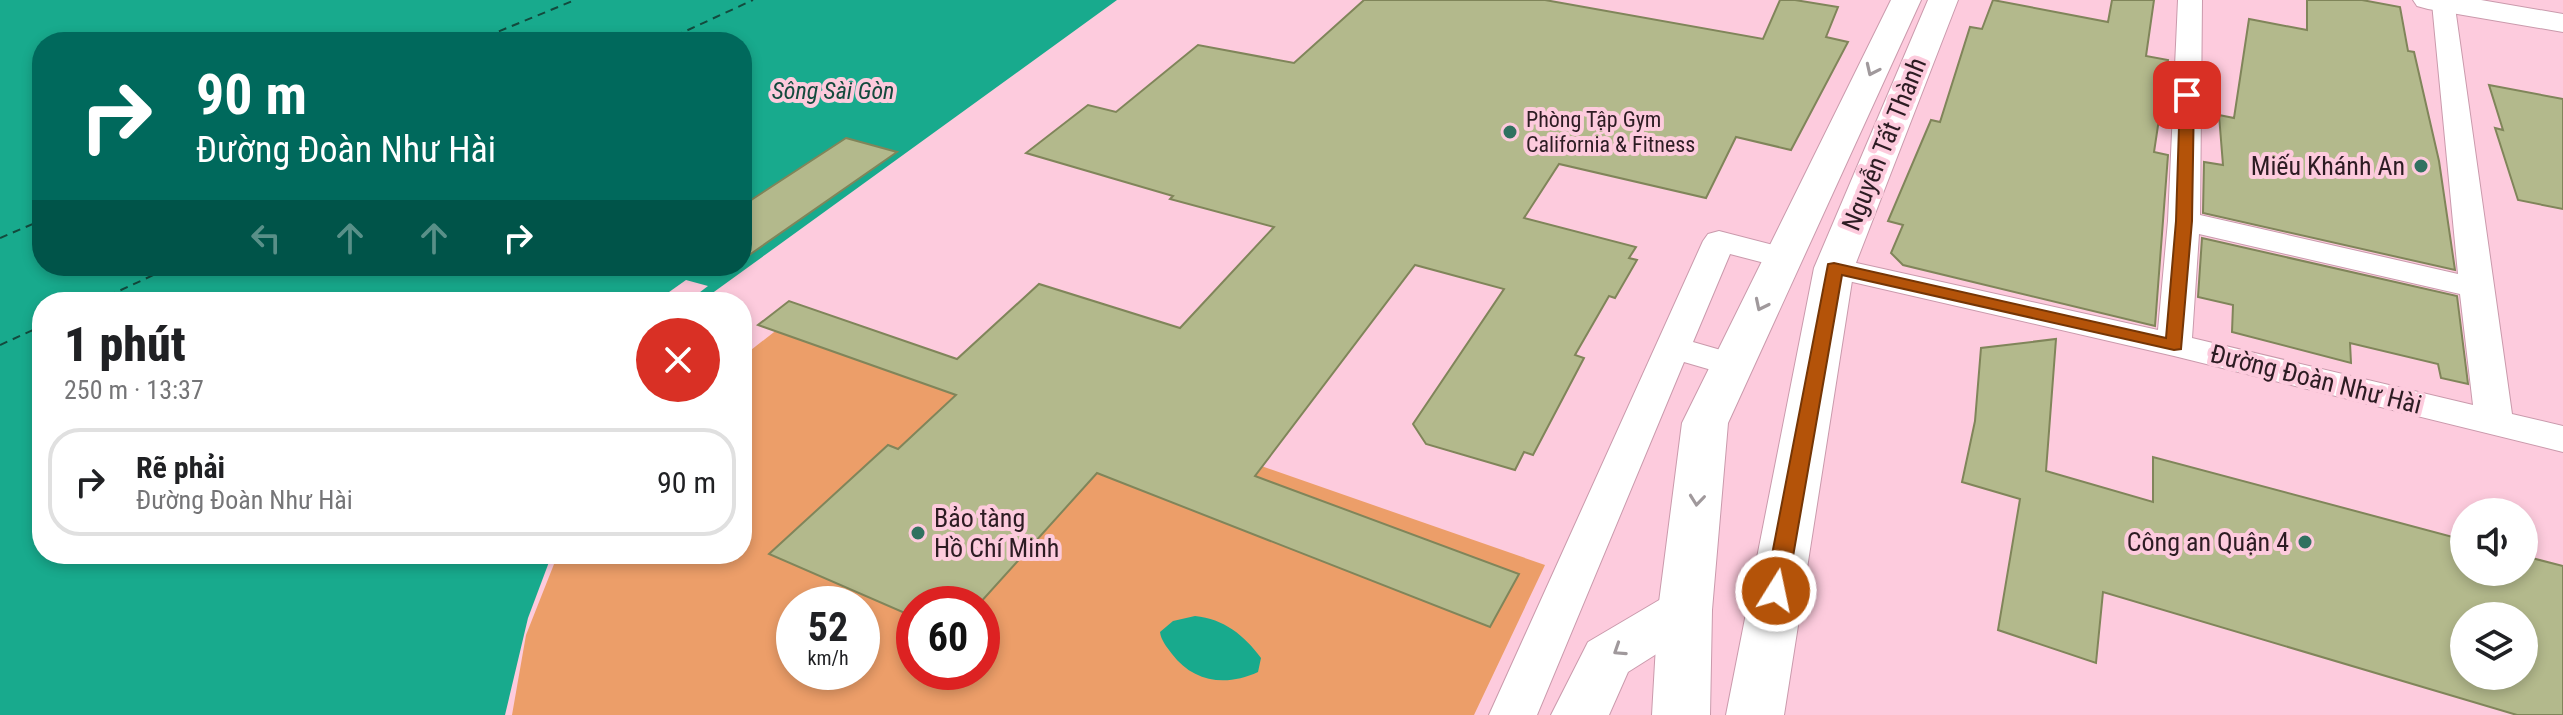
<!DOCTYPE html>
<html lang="vi">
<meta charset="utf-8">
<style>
body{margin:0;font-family:"Roboto Condensed",sans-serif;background:#f6f6f6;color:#202124;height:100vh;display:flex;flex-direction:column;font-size:30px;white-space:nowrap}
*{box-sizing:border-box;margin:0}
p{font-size:26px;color:#757577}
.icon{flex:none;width:44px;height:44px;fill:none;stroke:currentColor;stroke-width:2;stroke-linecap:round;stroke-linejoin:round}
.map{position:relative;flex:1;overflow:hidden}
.panel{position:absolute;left:32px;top:292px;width:720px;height:272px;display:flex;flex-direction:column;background:#fff;border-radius:32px;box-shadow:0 4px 12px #0003}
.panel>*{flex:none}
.guide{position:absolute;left:32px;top:32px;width:720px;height:244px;border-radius:32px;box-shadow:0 4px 12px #0003;background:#00695c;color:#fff;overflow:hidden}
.buttons{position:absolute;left:2450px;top:498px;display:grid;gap:16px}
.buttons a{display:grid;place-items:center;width:88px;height:88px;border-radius:50%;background:#fff;box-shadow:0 4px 12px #0003;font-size:40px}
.speed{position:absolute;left:776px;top:586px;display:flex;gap:16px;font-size:40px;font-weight:700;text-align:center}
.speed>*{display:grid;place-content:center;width:104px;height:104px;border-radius:50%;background:#fff;box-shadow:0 4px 12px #0003;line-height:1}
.speed small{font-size:20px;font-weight:400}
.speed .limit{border:12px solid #d22;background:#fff;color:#111}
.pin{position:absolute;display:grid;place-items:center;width:68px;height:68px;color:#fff;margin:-34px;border-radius:16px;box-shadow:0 4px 12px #0006}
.me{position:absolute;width:88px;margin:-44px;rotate:10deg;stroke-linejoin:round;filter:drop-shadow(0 0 6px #0008)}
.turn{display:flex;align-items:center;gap:28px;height:168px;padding:0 32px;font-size:36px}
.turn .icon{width:104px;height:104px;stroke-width:2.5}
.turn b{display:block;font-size:56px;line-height:68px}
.lanes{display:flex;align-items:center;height:76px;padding:0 32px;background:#0003;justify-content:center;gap:40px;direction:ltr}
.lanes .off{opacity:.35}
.round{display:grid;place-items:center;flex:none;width:84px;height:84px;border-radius:42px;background:#f6f6f6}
.head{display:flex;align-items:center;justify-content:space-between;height:136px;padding:0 32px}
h1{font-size:48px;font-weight:800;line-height:60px}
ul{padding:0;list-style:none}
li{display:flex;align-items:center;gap:24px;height:108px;margin:0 16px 12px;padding:0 16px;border:4px solid #e0e0e0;border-radius:32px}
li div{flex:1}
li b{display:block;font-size:30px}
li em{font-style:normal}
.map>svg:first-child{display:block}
.green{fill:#ec9e69;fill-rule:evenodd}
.water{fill:#18aa8d;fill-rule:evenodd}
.pier{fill:#fdcbdd}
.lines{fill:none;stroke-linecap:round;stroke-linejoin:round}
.ferry{stroke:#134a3d;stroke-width:2;stroke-dasharray:8 6;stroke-linecap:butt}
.building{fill:#b3b98c;stroke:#80855a;stroke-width:2;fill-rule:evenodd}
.minor-casing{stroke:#ca9aac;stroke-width:2}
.secondary-casing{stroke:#ca9aac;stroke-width:2}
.primary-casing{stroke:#ca9aac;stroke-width:2}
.minor{fill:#fff;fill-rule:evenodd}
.secondary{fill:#fff;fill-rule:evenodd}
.primary{fill:#fff;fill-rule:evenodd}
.oneway{stroke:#a0999c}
.route{fill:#b45309;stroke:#753606;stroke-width:2}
.poi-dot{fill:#307160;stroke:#fdcbdd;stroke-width:3}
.labels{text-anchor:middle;stroke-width:8;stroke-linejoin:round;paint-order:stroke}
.far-poi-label{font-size:22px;fill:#2d1c23;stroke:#fdcbdd;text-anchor:start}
.far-water-label{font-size:24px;font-style:italic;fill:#134a3d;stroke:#fdcbdd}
.street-label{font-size:26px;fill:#2d1c23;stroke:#fdcbdd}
.poi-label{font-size:26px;fill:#2d1c23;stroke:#fdcbdd;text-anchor:end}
</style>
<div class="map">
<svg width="2563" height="715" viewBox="0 0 2563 715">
<rect width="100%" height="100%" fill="#fdcbdd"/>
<path class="green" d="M806,307L1545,565L1474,715H512L526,635L558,554H742V357ZM794,604H862V672H794ZM914,604H982V672H914Z"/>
<g class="water">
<path d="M0,0H1117L700,302H42V554H552L528,618L505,715H0ZM42,42H742V266H42Z"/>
<path d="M1195,616C1224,619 1244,635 1261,658L1258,672C1226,687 1193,682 1172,654C1166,646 1161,640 1160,632L1173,621Z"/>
</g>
<path class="pier" d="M686,280L708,286L687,302H655Z"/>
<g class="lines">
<g class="ferry">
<path d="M473,42L575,0"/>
<path d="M662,42L753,0"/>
<path d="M0,238L42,220"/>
<path d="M95,302L173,266"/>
<path d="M0,345L42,326"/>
</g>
</g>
<g class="building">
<path d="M1364,0H1545L1763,39L1780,0H1795L1838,7L1826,37L1848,42L1791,150L1736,137L1706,198L1559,164L1524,218L1636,247L1629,258L1637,260L1615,298L1609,296L1575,355L1584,358L1533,455L1524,452L1515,470L1426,444L1413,424L1504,289L1415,265L1255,476L1519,574L1490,627L1097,473L979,604H914V617L769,554L888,445L898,449L956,395L758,325L789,301L957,359L1039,284L1180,328L1274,227L1170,199L1173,196L1026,153L1088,105L1116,112L1198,45L1294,63Z"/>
<path d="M1993,0L2108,22L2112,0H2154L2146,56L2168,60L2154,152L2168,155L2155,326L1903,265L1891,253L1903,225L1888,221L1931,120L1940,122L1970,27L1982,29Z"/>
<path d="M2307,0H2362L2400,7L2408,51L2414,52L2439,161L2455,270L2203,213L2204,162L2223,165L2219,115L2234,118L2249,19L2307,30Z"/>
<path d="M2489,85L2563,99V209L2518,200L2495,128L2503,130Z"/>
<path d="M846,138L897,152L742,260V206Z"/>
<path d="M2202,238L2457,296L2468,384L2441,378L2438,364L2350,343L2351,363L2232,332L2233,305L2198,297Z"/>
<path d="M2056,339L2046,471L2153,502V457L2464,540V572H2524V556L2563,566V715H2517L2103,592L2096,663L1998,630L2020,499L1962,482L1975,421L1981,348ZM2464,616H2524V676H2464Z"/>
</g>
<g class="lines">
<g class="minor-casing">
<g id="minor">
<path d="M2178,0H2202L2200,215L2458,274L2432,3L2434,0H2454L2512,414L2563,426V452L2174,356L1822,275L1817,268L1822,261L1834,258L2158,330L2168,221ZM2199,234L2460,294L2473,405L2192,338Z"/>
<path d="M1719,231L1796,251L1800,258L1796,265L1784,268L1730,254L1693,342L1745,357L1750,365L1745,373L1732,376L1684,362L1537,715H1489L1703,241L1708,234Z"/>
</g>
</g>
<g class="secondary-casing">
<g id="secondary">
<path d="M2413,0H2481L2563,14V32L2428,9L2417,6Z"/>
<path d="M1685,590L1704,596L1712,610L1704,624L1628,672L1609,715H1551L1588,642L1666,596Z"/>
</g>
</g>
<g class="primary-casing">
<g id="primary">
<path d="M1891,0H1921L1728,423L1712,610L1710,715H1652L1658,610L1682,423Z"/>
<path d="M1928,0H1958L1854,268L1784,715H1726L1814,268Z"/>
</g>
</g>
<use href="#minor" class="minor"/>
<use href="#secondary" class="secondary"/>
<use href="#primary" class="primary"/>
</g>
<defs><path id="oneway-chevron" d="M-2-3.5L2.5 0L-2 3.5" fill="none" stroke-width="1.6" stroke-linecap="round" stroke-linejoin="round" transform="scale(2)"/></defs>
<g class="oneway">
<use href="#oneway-chevron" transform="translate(1872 70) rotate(115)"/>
<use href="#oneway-chevron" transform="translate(1761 305) rotate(116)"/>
<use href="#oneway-chevron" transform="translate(1697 500) rotate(96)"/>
<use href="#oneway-chevron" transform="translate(1619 650) rotate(147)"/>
</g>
<path class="route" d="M2187,91L2194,95L2192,221L2181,349L2174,350L1842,275L1787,591L1784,596H1768L1765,591L1828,264L1834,263L2166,338L2176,221L2180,95Z"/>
<g class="poi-dot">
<circle cx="1510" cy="132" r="8"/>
<circle cx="2421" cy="166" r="8"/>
<circle cx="918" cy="533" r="8"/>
<circle cx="2305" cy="542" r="8"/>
</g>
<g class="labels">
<g class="far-poi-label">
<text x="1526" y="127">Phòng Tập Gym<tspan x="1526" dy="25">California &amp; Fitness</tspan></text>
</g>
<g class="far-water-label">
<text x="833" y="99">Sông Sài Gòn</text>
</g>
<g class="street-label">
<text transform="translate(1884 144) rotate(-68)" y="9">Nguyễn Tất Thành</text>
<text transform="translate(2316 379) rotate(14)" y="9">Đường Đoàn Như Hài</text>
</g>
<g class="poi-label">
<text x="2405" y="175">Miếu Khánh An</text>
<text x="934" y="527" text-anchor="start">Bảo tàng<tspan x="934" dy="30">Hồ Chí Minh</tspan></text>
<text x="2289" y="551">Công an Quận 4</text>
</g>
</g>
</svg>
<div class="buttons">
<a><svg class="icon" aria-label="sound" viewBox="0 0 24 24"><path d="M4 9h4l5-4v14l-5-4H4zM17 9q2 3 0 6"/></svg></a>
<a><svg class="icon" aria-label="layers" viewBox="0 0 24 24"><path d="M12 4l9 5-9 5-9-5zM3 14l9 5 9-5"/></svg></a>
</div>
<div class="speed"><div>52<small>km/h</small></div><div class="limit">60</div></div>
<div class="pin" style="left:2187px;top:95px;background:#d93025"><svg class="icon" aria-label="arrive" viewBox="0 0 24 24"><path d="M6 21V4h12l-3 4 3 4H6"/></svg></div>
<svg class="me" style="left:1776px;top:591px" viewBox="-20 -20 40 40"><circle r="17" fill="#b45309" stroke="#fff" stroke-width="3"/><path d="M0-11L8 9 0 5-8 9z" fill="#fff"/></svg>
<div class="guide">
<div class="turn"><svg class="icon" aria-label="right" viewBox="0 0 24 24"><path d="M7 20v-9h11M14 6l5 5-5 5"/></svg><div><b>90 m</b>Đường Đoàn Như Hài</div></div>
<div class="lanes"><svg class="icon off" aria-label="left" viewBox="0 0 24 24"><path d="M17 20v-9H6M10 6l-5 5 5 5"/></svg><svg class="icon off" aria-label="ahead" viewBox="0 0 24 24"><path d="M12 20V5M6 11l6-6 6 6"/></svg><svg class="icon off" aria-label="ahead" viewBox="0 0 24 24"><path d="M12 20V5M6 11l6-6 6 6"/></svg><svg class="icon" aria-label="right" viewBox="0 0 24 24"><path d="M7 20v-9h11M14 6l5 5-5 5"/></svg></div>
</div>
<section class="panel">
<div class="head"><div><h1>1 phút</h1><p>250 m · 13:37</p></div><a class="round" style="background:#d93025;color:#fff"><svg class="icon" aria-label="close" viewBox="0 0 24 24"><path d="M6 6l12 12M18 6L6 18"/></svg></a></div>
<ul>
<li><svg class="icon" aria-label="right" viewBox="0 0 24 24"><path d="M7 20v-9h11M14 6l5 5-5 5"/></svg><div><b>Rẽ phải</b><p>Đường Đoàn Như Hài</p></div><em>90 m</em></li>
</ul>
</section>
</div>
